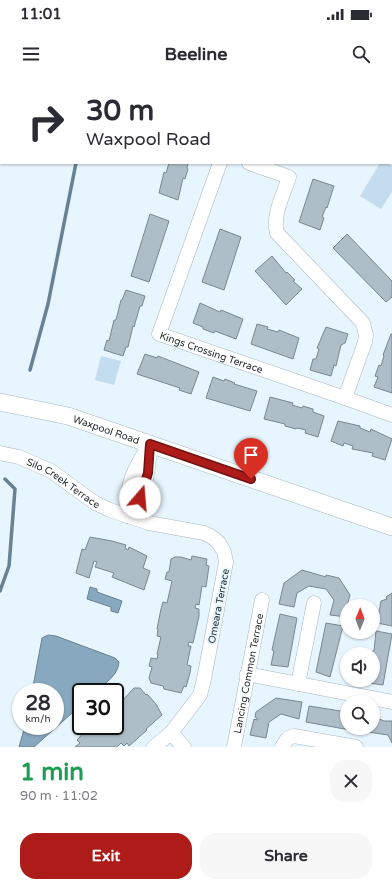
<!DOCTYPE html>
<meta charset="utf-8">
<style>
body{margin:0;font-family:"Varela Round",sans-serif;background:#f7f7f7;color:#2b2b33;height:100vh;display:flex;flex-direction:column;font-size:15px;white-space:nowrap}
*{box-sizing:border-box;margin:0}
p{font-size:13px;color:#7c7c81}
.icon{flex:none;width:22px;height:22px;fill:none;stroke:currentColor;stroke-width:2;stroke-linecap:round;stroke-linejoin:round}
.map{position:relative;height:667px;overflow:hidden}
.side{display:flex;flex-direction:column;background:#fff;flex:1}
.side>*{flex:none}
.hud{position:absolute;left:0px;top:0px;width:392px;height:84px;box-shadow:0 1px 3px #0004;background:#fff;color:#2b2b33;overflow:hidden}
.needle{width:26px;rotate:1deg}
.controls{position:absolute;left:340px;top:519px;display:grid;gap:8px}
.controls a{display:grid;place-items:center;width:40px;height:40px;border-radius:50%;background:#fff;box-shadow:0 1px 3px #0004;font-size:20px}
.speed{position:absolute;left:12px;top:603px;display:flex;gap:8px;font-size:20px;font-weight:700;text-align:center}
.speed>*{display:grid;place-content:center;width:52px;height:52px;border-radius:50%;background:#fff;box-shadow:0 1px 3px #0004;line-height:1}
.speed small{font-size:10px;font-weight:400}
.speed .limit{border:2px solid #111;border-radius:6px;background:#fff;color:#111}
.pin{position:absolute;display:grid;place-items:center;width:34px;height:34px;color:#fff;margin:-41px -17px;border-radius:50% 50% 50% 0;rotate:-45deg;box-shadow:0 0 4px #0007}
.pin .icon{rotate:45deg}
.me{position:absolute;width:44px;margin:-22px;rotate:18deg;stroke-linejoin:round;filter:drop-shadow(0 0 3px #0008)}
.turn{display:flex;align-items:center;gap:14px;height:84px;padding:0 20px;font-size:18px}
.turn .icon{width:52px;height:52px;stroke-width:2.5}
.turn b{display:block;font-size:28px;line-height:34px}
.round{display:grid;place-items:center;flex:none;width:42px;height:42px;border-radius:16px;background:#f7f7f7}
.headline{display:flex;align-items:center;justify-content:space-between;height:68px;padding:0 20px}
h1{font-size:24px;font-weight:700;line-height:30px;color:#1e9e55}
.action{display:flex;gap:8px;margin-top:auto;padding:8px 20px}
.action a{flex:1;height:46px;border-radius:16px;background:#ad1c19;color:#fff;font-size:16px;font-weight:700;line-height:46px;text-align:center}
.action a+a{background:#f7f7f7;color:#2b2b33}
.status{display:flex;justify-content:space-between;align-items:center;height:28px;padding:0 20px;background:#fff;direction:ltr}
.status svg{height:11px;fill:currentColor}
header{display:flex;justify-content:space-between;align-items:center;height:52px;padding:0 20px;background:#fff;font-size:18px;font-weight:700}
.map>svg:first-child{display:block}
.green{fill:#c3ddef}
.water{fill:#87a8be;stroke:#698293}
.lines{fill:none;stroke-linecap:round;stroke-linejoin:round}
.stream{stroke:#698293;stroke-width:3.5}
.building{fill:#aebec9;stroke:#788792}
.minor-casing{stroke:#a7b7c3;stroke-width:15}
.tertiary-casing{stroke:#a7b7c3;stroke-width:18}
.minor{stroke:#fff;stroke-width:14}
.tertiary{stroke:#fff;stroke-width:17}
.route-casing{stroke:#701210;stroke-width:10}
.route{stroke:#ad1c19;stroke-width:7}
.labels{text-anchor:middle;stroke-width:4;stroke-linejoin:round;paint-order:stroke}
.street-label{font-size:10px;fill:#242b2f;stroke:#e7f5fe}
</style>
<div class="status"><b>11:01</b><svg viewBox="0 0 49 12"><path d="M0 12V9h3v3zM5 12V6h3v6zM10 12V3h3v9zM15 12V0h3v12zM26 1h20v11H26zM47 4h2v5h-2z"/></svg></div>
<header><svg class="icon" aria-label="menu" viewBox="0 0 24 24"><path d="M4 6h16M4 12h16M4 18h16"/></svg>Beeline<svg class="icon" aria-label="search" viewBox="0 0 24 24"><circle cx="10" cy="10" r="6"/><path d="M15 15l6 6"/></svg></header>
<div class="map">
<svg width="392" height="667" viewBox="0 0 392 667">
<rect width="100%" height="100%" fill="#e7f5fe"/>
<g class="green">
<path d="M380,83H387L392,86V112L381,129L360,116Z"/>
<path d="M101,276L121,281L114,305L95,300Z"/>
</g>
<g class="water">
<path d="M90,507L97,509V512L122,521L118,533L111,531V527L87,519Z"/>
<path d="M48,555L56,556L115,578L119,582C118,596 105,603 95,612H81V625L34,667H19L25,646H55V612H32L42,558Z"/>
</g>
<g class="lines">
<g class="stream">
<path d="M93,1V0"/>
<path d="M30,290L48,224L76,83"/>
<path d="M0,511L9,486L15,409L5,399"/>
</g>
</g>
<g class="building">
<rect x="391" y="21" width="1" height="26"/>
<path d="M169,83H188L187,88L188,89L185,99L183,98L178,120L159,113L164,92L166,93Z"/>
<path d="M313,99L334,106L327,128L326,127L322,137L324,138L320,150L299,142Z"/>
<path d="M150,134L169,141L149,202L131,196Z"/>
<path d="M220,149L241,157L224,210L202,202Z"/>
<path d="M347,154L392,201V217L386,222L333,168Z"/>
<path d="M272,176L286,193L287,192L295,200L293,201L302,209L286,225L255,191Z"/>
<path d="M126,210L145,216L142,226H140L134,247L133,246L128,267H126L123,276L104,270L107,260L109,261L114,240H116L121,220H122Z"/>
<path d="M200,223L220,232L221,230L243,239L236,259L215,251L214,253L203,249V247L193,243Z"/>
<path d="M257,244L268,247L267,249L278,252L279,250L299,258L293,279L251,264Z"/>
<path d="M326,247L348,254L345,263L341,265L336,286L334,285L331,296L310,290L313,279H316L319,269L317,268Z"/>
<path d="M391,254H392V313L374,307L378,297L375,296L379,285L381,286L384,276L383,275Z"/>
<path d="M145,274L157,278L158,276L199,292L191,314L179,310L180,308L137,294Z"/>
<path d="M213,297L224,301L225,299L235,303L234,304L257,311L250,331L206,318Z"/>
<path d="M270,317L293,323L292,325L302,328L303,326L313,329V332L324,336L318,357L305,353L306,350L297,348L296,349L285,346V344L264,339Z"/>
<path d="M338,341L360,346V348L370,352L371,349L392,359L385,380L372,376L373,373L352,369L353,366L344,363L343,366L331,361Z"/>
<path d="M90,457L112,461L126,465L125,468L128,470L129,467L147,476L143,488L150,491L144,510L112,497L114,493L95,487L97,482L94,481L89,498L76,493L82,469L85,470Z"/>
<path d="M192,476L207,479L206,485L209,486L206,507L202,506L199,525L196,524L195,528L199,529V536L193,563L189,562L188,566H191L187,585L191,586L190,593L186,607L184,606L181,613L164,609L163,606L151,603L149,598L152,587L149,586L151,578L157,579L158,574H157L161,557L157,556L158,549H157L161,529L163,522L167,523L172,501L165,499L167,492H169L171,479L175,477H181L191,480Z"/>
<path d="M302,490L326,497V495L339,498L350,515L347,526V537L330,535L334,520L326,509L309,506L297,513L294,527L279,524L284,503Z"/>
<path d="M392,513V546L377,543L381,521L387,519L386,517Z"/>
<path d="M280,534L297,538L288,587L271,585L274,571L272,570Z"/>
<path d="M326,543L343,546L330,597L316,592Z"/>
<path d="M376,551L392,554L383,605L368,603L369,600H373L372,574V571H374Z"/>
<path d="M134,608H140L146,615L147,614L156,624L162,635L146,649L147,650L129,666L127,663L124,666L121,663L117,667H75L80,663L77,660L88,648L89,650L93,646H115V624L119,621L120,623Z"/>
<path d="M276,618L302,622L299,639L281,634L269,642L266,658L250,655L254,639L257,640V638L255,637L256,632Z"/>
<path d="M309,626L347,632V648H362L361,652L306,642Z"/>
<path d="M373,636L384,641H392V663L388,655L368,652L369,648H373Z"/>
</g>
<g class="lines">
<g class="minor-casing">
<g id="minor">
<path id="s1" d="M220,83L159,254L345,318L365,262L366,255L363,243L277,153C272,135 284,114 289,97L249,83"/>
<path d="M345,318L392,335"/>
<path id="s2" d="M0,373L19,377L51,391L95,423L110,430L149,443L204,453L212,457L219,463L224,472L226,482L204,599L200,615L171,653"/>
<path d="M127,436C147,409 148,397 150,364"/>
<path d="M127,436C126,404 133,390 150,364"/>
<path d="M247,594L392,622"/>
<path d="M298,604L314,523"/>
<path d="M154,667L171,653L184,667"/>
<path id="s3" d="M234,667L262,520"/>
<path d="M282,667L288,658L294,656L356,667"/>
</g>
</g>
<g class="tertiary-casing">
<g id="tertiary">
<path id="s4" d="M0,322L68,336L392,447"/>
</g>
</g>
<use href="#minor" class="minor"/>
<use href="#tertiary" class="tertiary"/>
</g>
<g class="lines">
<g class="route-casing">
<path id="route" d="M140,418L148,393L150,364L251,399"/>
</g>
<use href="#route" class="route"/>
</g>
<g class="labels">
<g class="street-label">
<text dy="4" stroke="none"><textPath href="#s1" startOffset="237">Kings Crossing Terrace</textPath></text>
<text dy="4" stroke="none"><textPath href="#s4" startOffset="110">Waxpool Road</textPath></text>
<text dy="4" stroke="none"><textPath href="#s2" startOffset="71">Silo Creek Terrace</textPath></text>
<text transform="translate(218 526) rotate(-79)" y="4">Omeara Terrace</text>
<text dy="4" stroke="none"><textPath href="#s3" startOffset="75">Lancing Common Terrace</textPath></text>
</g>
</g>
</svg>
<div class="controls">
<a><svg class="needle" viewBox="-14 -14 28 28"><path d="M0-13l5 13h-10z" fill="#e53935"/><path d="M0 13l5-13h-10z" fill="#7c7c81"/></svg></a>
<a><svg class="icon" aria-label="sound" viewBox="0 0 24 24"><path d="M4 9h4l5-4v14l-5-4H4zM17 9q2 3 0 6"/></svg></a>
<a><svg class="icon" aria-label="search" viewBox="0 0 24 24"><circle cx="10" cy="10" r="6"/><path d="M15 15l6 6"/></svg></a>
</div>
<div class="speed"><div>28<small>km/h</small></div><div class="limit">30</div></div>
<div class="pin" style="left:251px;top:399px;background:#d93025"><svg class="icon" aria-label="arrive" viewBox="0 0 24 24"><path d="M6 21V4h12l-3 4 3 4H6"/></svg></div>
<svg class="me" style="left:140px;top:418px" viewBox="-20 -20 40 40"><circle r="19" fill="#fff"/><path d="M0-13L10 11 0 6-10 11z" fill="#ad1c19"/></svg>
<div class="hud">
<div class="turn"><svg class="icon" aria-label="right" viewBox="0 0 24 24"><path d="M7 20v-9h11M14 6l5 5-5 5"/></svg><div><b>30 m</b>Waxpool Road</div></div>
</div>
</div>
<section class="side">
<div class="headline"><div><h1>1 min</h1><p>90 m · 11:02</p></div><a class="round"><svg class="icon" aria-label="close" viewBox="0 0 24 24"><path d="M6 6l12 12M18 6L6 18"/></svg></a></div>
<div class="action"><a>Exit</a><a>Share</a></div>
</section>
